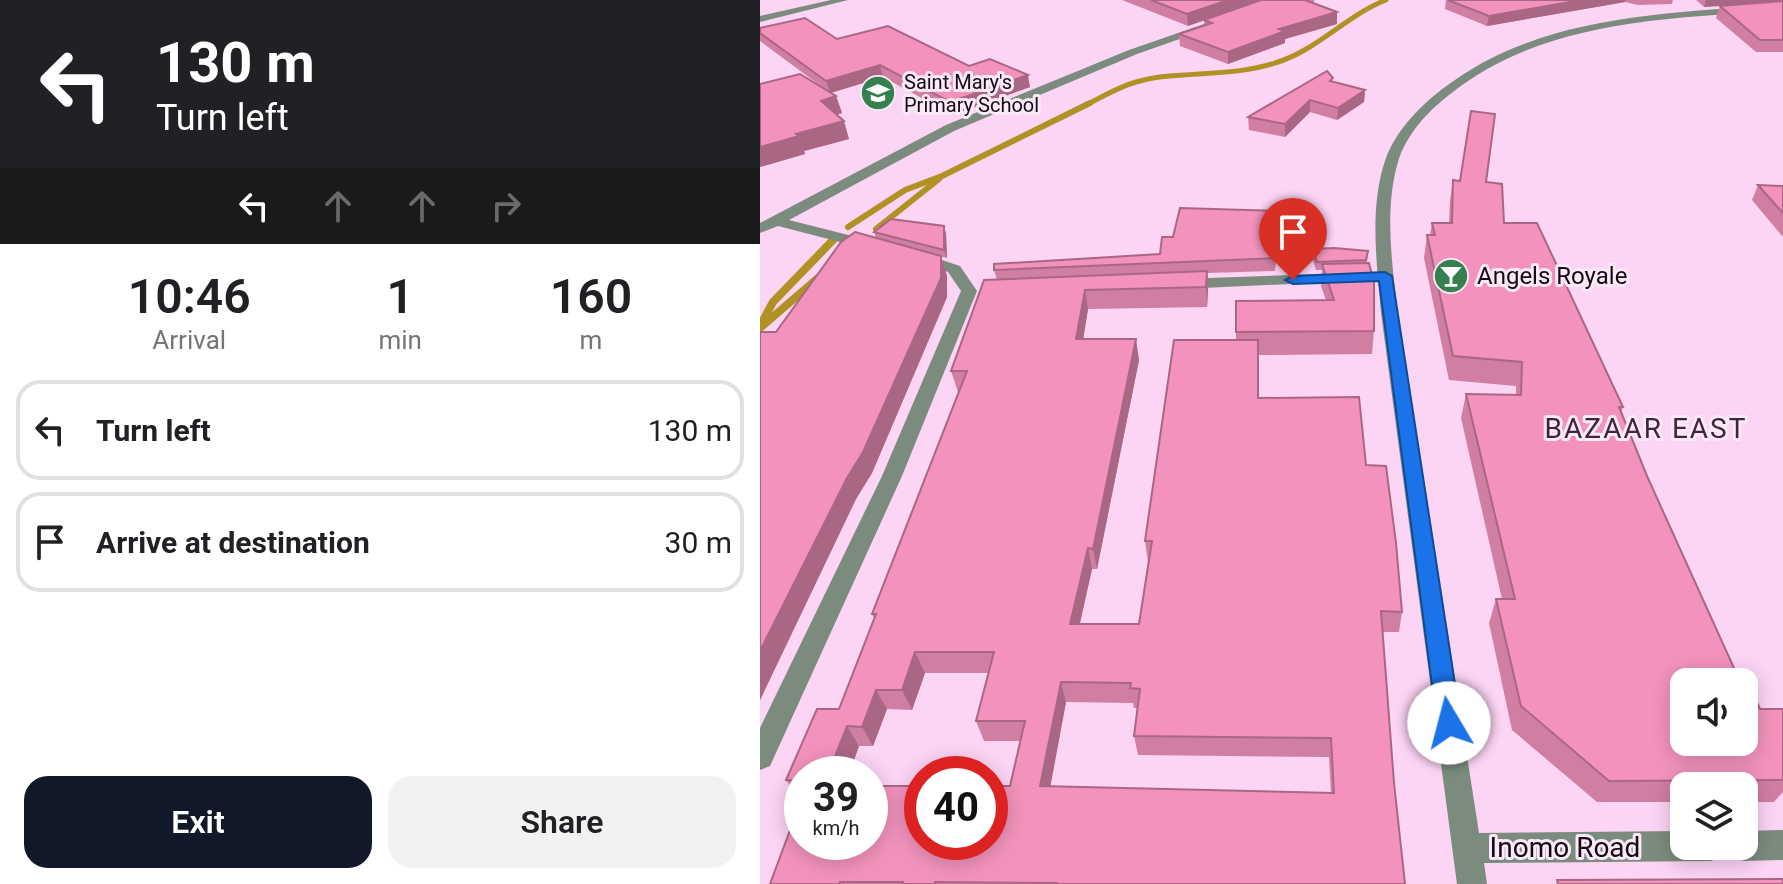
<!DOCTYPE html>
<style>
body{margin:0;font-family:Roboto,sans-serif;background:#f2f2f2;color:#202124;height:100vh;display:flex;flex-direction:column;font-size:30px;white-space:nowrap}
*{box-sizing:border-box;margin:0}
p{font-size:26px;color:#757577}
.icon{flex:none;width:44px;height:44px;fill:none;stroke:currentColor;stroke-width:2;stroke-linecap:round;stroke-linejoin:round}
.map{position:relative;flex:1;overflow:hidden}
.drawer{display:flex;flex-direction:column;background:#fff;width:760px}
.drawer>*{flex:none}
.guide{background:#202124;color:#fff;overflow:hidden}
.fabs{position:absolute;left:910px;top:668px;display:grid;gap:16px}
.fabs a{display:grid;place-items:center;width:88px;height:88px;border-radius:16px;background:#fff;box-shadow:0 4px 20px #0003;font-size:40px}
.speed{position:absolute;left:24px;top:756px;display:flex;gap:16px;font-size:40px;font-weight:700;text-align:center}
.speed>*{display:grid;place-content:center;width:104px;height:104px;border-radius:50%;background:#fff;box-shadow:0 4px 20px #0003;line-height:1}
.speed small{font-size:20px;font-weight:400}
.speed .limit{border:12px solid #d22;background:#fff;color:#111}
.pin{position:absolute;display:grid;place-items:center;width:68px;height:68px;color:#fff;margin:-82px -34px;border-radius:50% 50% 50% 0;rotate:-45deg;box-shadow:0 0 8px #0007}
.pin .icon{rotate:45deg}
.me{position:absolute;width:88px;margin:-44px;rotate:352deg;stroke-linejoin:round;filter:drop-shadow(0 0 6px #0008)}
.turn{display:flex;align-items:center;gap:28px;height:168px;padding:0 24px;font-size:36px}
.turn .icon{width:104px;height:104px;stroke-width:2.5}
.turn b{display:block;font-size:56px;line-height:68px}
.lanes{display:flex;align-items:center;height:76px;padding:0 24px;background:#0003;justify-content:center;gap:40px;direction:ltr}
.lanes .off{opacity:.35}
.eta{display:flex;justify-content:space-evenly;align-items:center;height:136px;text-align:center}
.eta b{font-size:48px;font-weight:600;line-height:56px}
.cta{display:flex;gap:16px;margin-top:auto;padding:16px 24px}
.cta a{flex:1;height:92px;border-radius:24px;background:#111827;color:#fff;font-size:32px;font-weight:600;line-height:92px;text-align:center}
.cta a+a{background:#f2f2f2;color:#202124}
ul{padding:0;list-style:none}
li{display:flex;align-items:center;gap:24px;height:100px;margin:0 16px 12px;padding:0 8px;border:4px solid #e0e0e0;border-radius:24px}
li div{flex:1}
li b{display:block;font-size:30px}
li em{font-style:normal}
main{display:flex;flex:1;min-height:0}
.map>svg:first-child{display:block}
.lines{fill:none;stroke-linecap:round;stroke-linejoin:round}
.stream-far2{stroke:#af9124;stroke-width:5}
.stream-far1{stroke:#af9124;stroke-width:6}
.stream{stroke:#af9124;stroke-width:8}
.minor{fill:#7b8c7f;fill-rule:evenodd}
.wall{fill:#d17ea3;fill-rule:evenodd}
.shaded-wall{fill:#aa6784}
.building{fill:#f393bd;stroke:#aa6784;stroke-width:2;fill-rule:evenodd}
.route{fill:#1a73e8;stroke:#114b97;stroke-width:2}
.labels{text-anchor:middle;stroke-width:6;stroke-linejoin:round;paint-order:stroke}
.far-poi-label{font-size:20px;fill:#160914;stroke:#faeaf7;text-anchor:start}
.poi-label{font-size:24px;fill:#160914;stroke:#faeaf7;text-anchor:start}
.quarter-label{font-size:28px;letter-spacing:2px;fill:#42233d;stroke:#faeaf7}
.near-street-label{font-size:28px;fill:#160914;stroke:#faeaf7}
</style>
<main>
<section class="drawer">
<div class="guide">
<div class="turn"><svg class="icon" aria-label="left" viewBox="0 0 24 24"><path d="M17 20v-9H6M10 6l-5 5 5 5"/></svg><div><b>130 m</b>Turn left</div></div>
<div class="lanes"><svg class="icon" aria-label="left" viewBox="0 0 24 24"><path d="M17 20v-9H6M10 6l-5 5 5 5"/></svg><svg class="icon off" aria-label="ahead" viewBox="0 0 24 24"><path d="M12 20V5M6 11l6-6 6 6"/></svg><svg class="icon off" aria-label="ahead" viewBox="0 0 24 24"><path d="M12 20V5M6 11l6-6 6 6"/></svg><svg class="icon off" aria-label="right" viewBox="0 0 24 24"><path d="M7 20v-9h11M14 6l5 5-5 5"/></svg></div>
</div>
<div class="eta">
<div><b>10:46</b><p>Arrival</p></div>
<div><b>1</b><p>min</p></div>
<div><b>160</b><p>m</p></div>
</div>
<ul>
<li><svg class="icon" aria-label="left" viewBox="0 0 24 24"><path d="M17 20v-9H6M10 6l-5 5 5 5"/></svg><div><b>Turn left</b></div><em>130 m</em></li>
<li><svg class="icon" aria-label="arrive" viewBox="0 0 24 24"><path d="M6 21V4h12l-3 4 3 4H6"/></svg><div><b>Arrive at destination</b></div><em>30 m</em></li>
</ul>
<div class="cta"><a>Exit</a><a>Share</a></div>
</section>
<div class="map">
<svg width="1023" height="884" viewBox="0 0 1023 884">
<rect width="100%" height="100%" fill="#fcd4f4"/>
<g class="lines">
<path class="stream-far2" d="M326,105C342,97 358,87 376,82C417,70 470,78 515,63C558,50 585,16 626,0"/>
<g class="stream-far1">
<path d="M88,227L145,190L182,176L330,103"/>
<path d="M116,229L179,179"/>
</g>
<g class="stream">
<path d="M1,324L13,302L74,239"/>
<path d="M0,328L58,278"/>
</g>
<g class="minor">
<path d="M71,0H88L0,22V16Z"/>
<path d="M1023,4V10C907,19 784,19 689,95C667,112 646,135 638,162C624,209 632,265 638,313L719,833L924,831V846H966L962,857L951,861L724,863L727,884H697L621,313C617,265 609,208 625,161C634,133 658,108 681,90C778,14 905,14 1023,4Z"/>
<path d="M444,24L448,29L377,54L194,131L29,220L116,242V248L111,250L18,226L0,233V223L186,125L369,50Z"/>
<path d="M161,253L200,266L217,291L142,476L10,766L0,770V728L122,476L201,291L188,272L155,261L153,258Z"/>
<path d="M588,273L594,275V281L421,289L413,284L421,279Z"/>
<path d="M1023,830V860L984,861L973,857L969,846H984V831Z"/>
</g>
</g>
<g class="wall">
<path d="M362,0H501L428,26Z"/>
<path d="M501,0H554V3L577,24L525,39V43L468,64L420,46L419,34L444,26V20Z"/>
<path d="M686,0H913L912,4L878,5L865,2L727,26L685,9Z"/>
<path d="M936,0H1021V1H1023V52H996L956,18L960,6L944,7Z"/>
<path d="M0,28L77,39L209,66L270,87L193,115L123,77L71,93L76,96L82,113L76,115L89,139L44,151L45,154L0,167V84L66,90L0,41Z"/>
<path d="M573,82L605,90L604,102L577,120L550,112L525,137L489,130L488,117Z"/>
<path d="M693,180L726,182L744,223L863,407L861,412L887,476L978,677L1000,709H1023V792L1014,802H984V786H924V802H837L752,730L729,623L736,599H742L701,418L706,394L756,395V386L689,380L664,258L667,235H670L672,223H689L690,201Z"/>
<path d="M998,185L1023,186V237L992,200Z"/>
<path d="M519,222L515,271L447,273L448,290L447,307L328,309L323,339L379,360L337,569H332L320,624H379L388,562L385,541L476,340V301L566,300L561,286L562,270H556L552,257V249L608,251L607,263L614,331L612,354L498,355V398L606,465L642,612L639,632H623L634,783L645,884H10L42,799H40L26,780L79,709L114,618L112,614L199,392H198L191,371L237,280L234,270L400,254L413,237ZM165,673H229L216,721L224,741H260L250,786L42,842V774H89L99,746H113L127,709L152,710ZM306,702L373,703L374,708H377L374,736L378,755L569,757L571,793L290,786Z"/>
<path d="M184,226L186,234L187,258L178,256H181L187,276V297L112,473L96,499L0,700V332H16L116,238L114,232Z"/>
</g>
<g class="shaded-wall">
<path d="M468,0H501L428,26L427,14Z"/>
<path d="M822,0H865V2L727,26L729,16Z"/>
<path d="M946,0H1021V1L944,7Z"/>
<path d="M577,12V24L525,39V43L468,64V52L519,29Z"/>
<path d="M120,65L123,77L70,93L66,81Z"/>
<path d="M268,75L270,87L193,115L190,102Z"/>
<path d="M605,90L604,102L577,120L578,108Z"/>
<path d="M76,96L82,113L67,118L61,101Z"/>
<path d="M550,100V112L525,137V124Z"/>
<path d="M84,121L89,139L44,151L45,154L0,167V147L36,134Z"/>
<path d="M184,226L186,234L187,258L184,250Z"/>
<path d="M181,256L187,276V297L112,473L96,499L0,700V651Z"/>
<path d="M447,271L448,290L447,307L446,287Z"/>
<path d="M325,290L328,309L320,359L316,339Z"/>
<path d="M376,339L379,360L337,569L333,549Z"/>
<path d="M328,548L332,569L315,644L310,624Z"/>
<path d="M155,652L165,673L152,710L142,690Z"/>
<path d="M301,682L306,702L287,805L280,786Z"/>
<path d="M116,690L127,709L113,746L102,727Z"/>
<path d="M87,726L99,746L89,774H68Z"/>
</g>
<g class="building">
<path d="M391,0H468L427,14Z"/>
<path d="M501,0H545L577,12L519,29L525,31L468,52L419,34L452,23L444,20Z"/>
<path d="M688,0H822L729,16Z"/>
<path d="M1023,1V40H1000L960,6Z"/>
<path d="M45,18L77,39L128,26L209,66L230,59L268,75L190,102L120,65L66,81L0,33V28Z"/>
<path d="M567,71L573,78L570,81L605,90L578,108L550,100L525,124L488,117Z"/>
<path d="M40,74L76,96L61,101L84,121L36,134L39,136L0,147V84Z"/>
<path d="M711,111L735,114L726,182L742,184L744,223H777L863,407H859L887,476L978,677H986L1000,709H1023V780L849,781L761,706L736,599H755L706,394L761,395L762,362L693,356L667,235H675L672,223H692L693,180L700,181ZM924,682H984V742H924Z"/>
<path d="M998,185L1023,186V213Z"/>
<path d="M420,208L519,211L515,258L234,270V264L400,254L402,237H413Z"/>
<path d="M131,219L184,226V250L114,232Z"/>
<path d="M95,232L181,256V278L103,452L87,478L0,651V332H16L81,242Z"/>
<path d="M574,248L608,251L606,260L557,262L552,249Z"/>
<path d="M609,263L614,283V331L476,332V301L574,300L562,264Z"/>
<path d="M447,271L446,287L325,290L316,339H376L333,549L328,548L310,624H379L392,541H385L414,340H498V398L599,397L606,465L626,466L636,543L642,612L621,611L634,783L645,884H295L296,883L175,882V884H142L143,882H80V884H10L42,798V842H110V786H162V842H230V786H250L265,721H216L234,652H155L142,690H116L102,727L87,726L68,774H42V781L26,780L57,709H79L116,614H112L207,371H191L224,280ZM301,682L371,683L370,688L380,689L374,736L571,738L574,793L280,786Z"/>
<path d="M1023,879V884H798L797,880Z"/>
</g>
<path class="route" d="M625,272L632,276L701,723L698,731L689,734L680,731L677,723L619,281L533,284L525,280L533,276Z"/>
<defs>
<g id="school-disc" transform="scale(1.8)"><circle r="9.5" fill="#34804f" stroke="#faeaf7"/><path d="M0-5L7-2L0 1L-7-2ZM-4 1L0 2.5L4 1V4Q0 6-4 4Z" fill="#fff"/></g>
<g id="bar-disc" transform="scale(1.8)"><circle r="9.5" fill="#34804f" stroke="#faeaf7"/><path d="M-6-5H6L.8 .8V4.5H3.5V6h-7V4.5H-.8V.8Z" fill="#fff"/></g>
</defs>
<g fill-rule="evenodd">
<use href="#school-disc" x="118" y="93"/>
<use href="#bar-disc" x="691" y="276"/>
</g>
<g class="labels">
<g class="far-poi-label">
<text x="144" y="89">Saint Mary's<tspan x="144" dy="23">Primary School</tspan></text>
</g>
<g class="poi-label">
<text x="717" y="284">Angels Royale</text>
</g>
<g class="quarter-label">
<text x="886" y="438">BAZAAR EAST</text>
</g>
<g class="near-street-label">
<text x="805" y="857">Inomo Road</text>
</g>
</g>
</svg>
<div class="fabs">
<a><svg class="icon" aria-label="sound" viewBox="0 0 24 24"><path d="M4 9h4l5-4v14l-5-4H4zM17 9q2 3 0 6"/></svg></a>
<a><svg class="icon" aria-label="layers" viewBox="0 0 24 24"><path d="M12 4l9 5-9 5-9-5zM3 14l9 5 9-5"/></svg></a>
</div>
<div class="speed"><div>39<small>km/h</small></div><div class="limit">40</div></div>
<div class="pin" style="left:533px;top:280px;background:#d93025"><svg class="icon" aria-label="arrive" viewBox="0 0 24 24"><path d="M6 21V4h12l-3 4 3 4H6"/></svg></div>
<svg class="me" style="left:689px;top:723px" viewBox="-20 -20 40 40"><circle r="19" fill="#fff"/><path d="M0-13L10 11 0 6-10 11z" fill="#1a73e8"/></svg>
</div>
</main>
